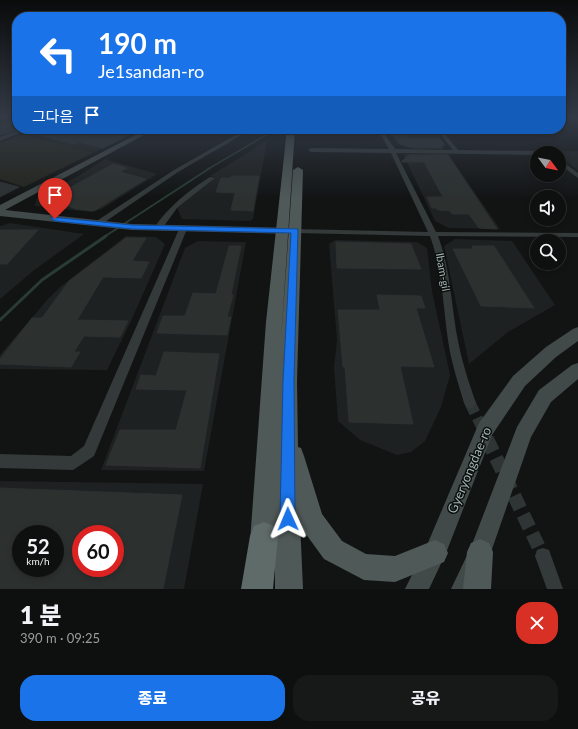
<!DOCTYPE html>
<html lang="ko">
<meta charset="utf-8">
<style>
body{margin:0;font-family:Lato,"Noto Sans KR",sans-serif;background:#171818;color:#f1f3f6;height:100vh;display:flex;flex-direction:column;font-size:15px;white-space:nowrap}
*{box-sizing:border-box;margin:0}
p{font-size:13px;color:#9b9c9e}
.icon{flex:none;width:22px;height:22px;fill:none;stroke:currentColor;stroke-width:2;stroke-linecap:round;stroke-linejoin:round}
.map{position:relative;height:589px;overflow:hidden}
.panel{display:flex;flex-direction:column;background:#0e0f0f;flex:1}
.panel>*{flex:none}
.top-card{position:absolute;left:12px;top:12px;width:554px;height:122px;border-radius:16px;box-shadow:0 2px 6px #0003,0 0 0 1px #2e2f2f;background:#1a73e8;color:#fff;overflow:hidden}
.needle{width:26px;rotate:122deg}
.buttons{position:absolute;left:530px;top:146px;display:grid;gap:8px}
.buttons a{display:grid;place-items:center;width:36px;height:36px;border-radius:50%;background:#0e0f0f;box-shadow:0 2px 6px #0003,0 0 0 1px #2e2f2f;font-size:20px}
.speed{position:absolute;left:12px;top:525px;display:flex;gap:8px;font-size:20px;font-weight:700;text-align:center}
.speed>*{display:grid;place-content:center;width:52px;height:52px;border-radius:50%;background:#0e0f0f;box-shadow:0 2px 6px #0003,0 0 0 1px #2e2f2f;line-height:1}
.speed small{font-size:10px;font-weight:400}
.speed .limit{border:6px solid #d22;background:#fff;color:#111}
.pin{position:absolute;display:grid;place-items:center;width:34px;height:34px;color:#fff;margin:-41px -17px;border-radius:50% 50% 50% 0;rotate:-45deg;box-shadow:0 0 4px #0007}
.pin .icon{rotate:45deg}
.me{position:absolute;width:44px;margin:-22px;rotate:359deg;stroke-linejoin:round;filter:drop-shadow(0 0 3px #0008)}
.turn{display:flex;align-items:center;gap:14px;height:84px;padding:0 20px;font-size:18px}
.turn .icon{width:52px;height:52px;stroke-width:2.5}
.turn b{display:block;font-size:28px;line-height:34px}
.then{display:flex;align-items:center;height:38px;padding:0 20px;background:#0003;gap:8px;font-size:15px}
.round{display:grid;place-items:center;flex:none;width:42px;height:42px;border-radius:16px;background:#171818}
.headline{display:flex;align-items:center;justify-content:space-between;height:68px;padding:0 20px}
h1{font-size:24px;font-weight:800;line-height:30px}
.primary-button{display:flex;gap:8px;margin-top:auto;padding:8px 20px}
.primary-button a{flex:1;height:46px;border-radius:16px;background:#1a73e8;color:#fff;font-size:16px;font-weight:800;line-height:46px;text-align:center}
.primary-button a+a{background:#171818;color:#f1f3f6}
.map>svg:first-child{display:block}
.built{fill:#1e2121;fill-rule:evenodd}
.green{fill:#23251c}
.lines{fill:none;stroke-linecap:round;stroke-linejoin:round}
.stream-far2{stroke:#293c33;stroke-width:1.5}
.stream-far1{stroke:#293c33;stroke-width:2}
.stream{stroke:#293c33;stroke-width:3}
.building{fill:#2c3130;stroke:#2c3031;fill-rule:evenodd}
.street-tunnel-far1{stroke:#2f3434;stroke-width:11;stroke-dasharray:11 5.5;stroke-linecap:butt}
.street-tunnel{stroke:#2f3434;stroke-width:14;stroke-dasharray:14 7;stroke-linecap:butt}
.street{fill:#333a39;fill-rule:evenodd}
.secondary{fill:#414a49;fill-rule:evenodd}
.primary{fill:#4f5958;fill-rule:evenodd}
.highway{fill:#5f6b69;fill-rule:evenodd}
.route{fill:#1a73e8;stroke:#114b97}
.labels{text-anchor:middle;stroke-width:3;stroke-linejoin:round;paint-order:stroke}
.street-label{font-size:11px;fill:#a2b6b2;stroke:#0d0f0f}
.near-street-label{font-size:13px;fill:#a2b6b2;stroke:#0d0f0f}
</style>
<div class="map">
<svg width="578" height="589" viewBox="0 0 578 589">
<rect width="100%" height="100%" fill="#121414"/>
<g class="built">
<path d="M37,129H143L93,153L24,134Z"/>
<path d="M312,129H375L379,135L313,133Z"/>
<path d="M386,129H434L446,145L440,148H408L398,144Z"/>
<path d="M267,141L253,219L250,221L182,219L177,208L215,178L210,176Z"/>
<path d="M554,151H578V171L559,155V153Z"/>
<path d="M406,154H448L500,229L449,228L435,221L404,156Z"/>
<path d="M105,159L157,174L102,209L91,212L35,206L37,197L75,178Z"/>
<path d="M10,223L84,234L33,271L0,299V226Z"/>
<path d="M126,236L156,237L165,244L132,319L107,370L0,369V355L48,299L59,288Z"/>
<path d="M455,239L512,241L555,305L508,332L469,364L444,246Z"/>
<path d="M335,240L417,242L427,248L432,291L450,375L441,407L425,441L411,452L397,455L360,440L338,421L334,367L337,340L329,244Z"/>
<path d="M198,241L246,242L204,471L101,470L185,248Z"/>
<path d="M0,481L203,484L184,589H0ZM21,534H55V568H21ZM81,534H115V568H81Z"/>
</g>
<path class="green" d="M24,134L93,153L24,187L0,179V143Z"/>
<g class="lines">
<path class="stream-far2" d="M208,169L276,129"/>
<path class="stream-far1" d="M104,237L210,168"/>
<path class="stream" d="M0,320L42,280L106,236"/>
</g>
<g class="building">
<path d="M17,118V130L0,135V124Z"/>
<path d="M30,129H92L125,137L103,148L78,142L73,144L26,132Z"/>
<path d="M405,133L408,138H439L444,144L441,145L443,148H414L400,144L393,134Z"/>
<path d="M410,155H448L497,229L479,228L469,214H452L450,211L438,210L436,208H432L427,197H443L424,162H402V161Z"/>
<path d="M113,164L127,168L120,172L146,179L94,211L76,209L63,204L58,206L44,202Z"/>
<path d="M232,176H259L253,211L231,210L235,193L216,192L221,178H231Z"/>
<path d="M0,182L19,187L0,197Z"/>
<path d="M0,230H38L7,264H0Z"/>
<path d="M126,238H146L132,261L149,262L141,278L103,277L77,320L128,321L120,337L84,336L74,352H80L71,367L0,364V359L32,318H42L69,281Z"/>
<path d="M336,242L411,244L421,269L337,268Z"/>
<path d="M229,246H241L231,295H233L227,317H231L227,335L157,333L163,316H185L193,293L216,294Z"/>
<path d="M472,246H494L534,308L481,306L453,249H473Z"/>
<path d="M377,295L421,296L425,308H416L434,367L400,366L413,424L349,422L345,367H343L338,310H380Z"/>
<path d="M164,352L219,354L200,468L106,465L120,430H176L187,390L136,389L141,375L156,376Z"/>
<path d="M0,488L182,495L163,589H0ZM21,534H55V568H21ZM81,534H115V568H81Z"/>
</g>
<g class="lines">
<path class="street-tunnel-far1" d="M470,403L488,440"/>
<path class="street-tunnel" d="M487,439L543,556"/>
<g class="street">
<path d="M23,129H29L0,141V137Z"/>
<path d="M246,129H252L178,172L99,226H96L92,224L174,170Z"/>
<path d="M377,129H381L395,149L453,150L436,129H441L458,150L541,151L544,153H537V155L396,153L436,232L578,233V237L438,236C451,270 451,306 458,341C462,362 469,383 476,403L474,407L470,409L466,407L464,403C458,382 451,362 448,340C443,305 442,269 430,236L295,233L291,231L295,229L428,232L391,153L311,152L308,150L311,148L389,149Z"/>
<path d="M559,159L578,173V178L559,164Z"/>
<path d="M210,177L215,178L177,208L161,230H155L154,228C169,206 188,191 210,177Z"/>
<path d="M180,227H183L187,229L94,456L73,470L0,468V454L71,456L84,446Z"/>
<path d="M543,548L549,550L563,589H547L535,556L537,550Z"/>
</g>
<g class="secondary">
<path d="M147,129H155L5,210L132,224L294,228L299,231L294,234L132,230L0,216V205Z"/>
<path d="M578,327V341L556,357L525,386L492,435L446,553L429,589H405L427,545L479,423L513,376L546,347L573,329Z"/>
<path d="M578,363V379L551,402L531,437L491,552L475,589H451L471,547L517,427L539,390L572,365Z"/>
</g>
<g class="primary">
<path d="M287,129H295L281,341L293,170L298,167L303,170L297,381L298,447L301,448L304,456L322,514L342,541L366,554L395,556L435,540L444,544L448,553L444,562L395,582L364,580L324,559L303,530L300,521L303,589H275V543L272,551L263,555L254,551L250,542L266,322Z"/>
<path d="M480,539L489,543L493,552L491,589H463L467,552L471,543Z"/>
</g>
<path class="highway" d="M264,522L274,526L278,536L273,589H241L250,536L254,526Z"/>
</g>
<linearGradient id="sky" x2="0" y2="1"><stop stop-color="#0a0b0b"/><stop offset="0.59" stop-color="#333a45"/><stop offset="1" stop-color="#333a45" stop-opacity="0"/></linearGradient>
<rect width="578" height="198" fill="url(#sky)"/>
<path class="route" d="M52,217L132,225L298,229L294,381L295,519L293,524L288,526L283,524L280,519L283,381L291,233L132,229L55,221L51,219Z"/>
<g class="labels">
<g class="street-label">
<text transform="translate(443 272) rotate(80)" y="4">Ibam-gil</text>
</g>
<g class="near-street-label">
<text transform="translate(469 470) rotate(-67)" y="5">Gyeryongdae-ro</text>
</g>
</g>
</svg>
<div class="buttons">
<a><svg class="needle" viewBox="-14 -14 28 28"><path d="M0-13l5 13h-10z" fill="#e53935"/><path d="M0 13l5-13h-10z" fill="#9b9c9e"/></svg></a>
<a><svg class="icon" aria-label="sound" viewBox="0 0 24 24"><path d="M4 9h4l5-4v14l-5-4H4zM17 9q2 3 0 6"/></svg></a>
<a><svg class="icon" aria-label="search" viewBox="0 0 24 24"><circle cx="10" cy="10" r="6"/><path d="M15 15l6 6"/></svg></a>
</div>
<div class="speed"><div>52<small>km/h</small></div><div class="limit">60</div></div>
<div class="pin" style="left:55px;top:219px;background:#d93025"><svg class="icon" aria-label="arrive" viewBox="0 0 24 24"><path d="M6 21V4h12l-3 4 3 4H6"/></svg></div>
<svg class="me" style="left:288px;top:519px" viewBox="-20 -20 40 40"><path d="M0-17L14 15 0 8-14 15z" fill="#1a73e8" stroke="#fff" stroke-width="4"/></svg>
<div class="top-card">
<div class="turn"><svg class="icon" aria-label="left" viewBox="0 0 24 24"><path d="M17 20v-9H6M10 6l-5 5 5 5"/></svg><div><b>190 m</b>Je1sandan-ro</div></div>
<div class="then">그다음<svg class="icon" aria-label="arrive" viewBox="0 0 24 24"><path d="M6 21V4h12l-3 4 3 4H6"/></svg></div>
</div>
</div>
<section class="panel">
<div class="headline"><div><h1>1 분</h1><p>390 m · 09:25</p></div><a class="round" style="background:#d93025;color:#fff"><svg class="icon" aria-label="close" viewBox="0 0 24 24"><path d="M6 6l12 12M18 6L6 18"/></svg></a></div>
<div class="primary-button"><a>종료</a><a>공유</a></div>
</section>
